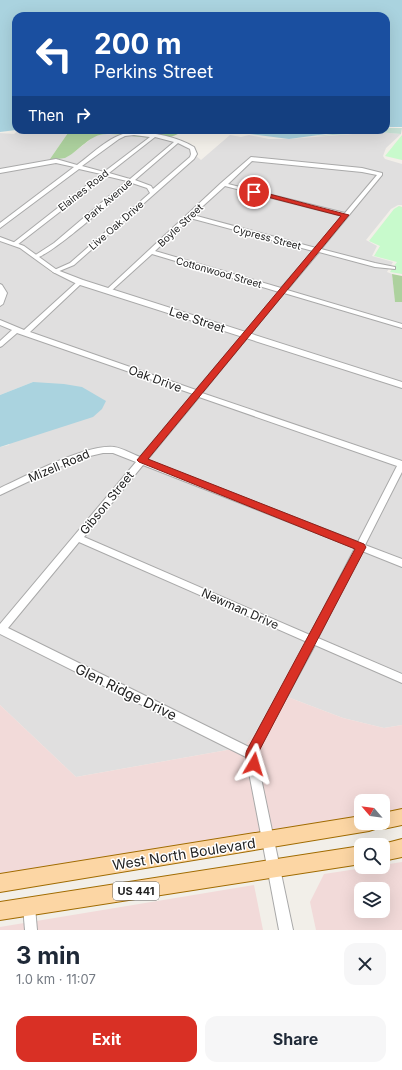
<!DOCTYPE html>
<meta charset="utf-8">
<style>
body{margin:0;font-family:Inter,sans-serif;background:#f6f6f7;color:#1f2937;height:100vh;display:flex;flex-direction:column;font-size:15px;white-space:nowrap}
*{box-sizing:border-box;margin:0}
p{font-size:13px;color:#747a83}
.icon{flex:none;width:22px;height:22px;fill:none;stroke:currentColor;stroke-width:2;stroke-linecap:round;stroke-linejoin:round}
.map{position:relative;height:930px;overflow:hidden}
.panel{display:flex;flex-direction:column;background:#fff;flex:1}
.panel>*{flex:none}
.hud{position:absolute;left:12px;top:12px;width:378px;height:122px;border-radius:12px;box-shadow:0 4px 16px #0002;background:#1a4fa0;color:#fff;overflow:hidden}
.needle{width:26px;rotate:298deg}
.fabs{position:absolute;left:354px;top:794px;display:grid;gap:8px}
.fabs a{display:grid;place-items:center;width:36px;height:36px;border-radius:8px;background:#fff;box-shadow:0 4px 16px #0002;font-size:20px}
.pin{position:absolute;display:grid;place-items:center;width:34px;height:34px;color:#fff;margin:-17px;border:2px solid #fff;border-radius:50%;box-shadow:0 1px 4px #0007}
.me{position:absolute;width:44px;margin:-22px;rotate:7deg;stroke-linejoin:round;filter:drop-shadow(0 0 3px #0008)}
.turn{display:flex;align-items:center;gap:14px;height:84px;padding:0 16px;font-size:18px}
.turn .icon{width:52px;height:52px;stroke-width:2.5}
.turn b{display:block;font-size:28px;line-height:34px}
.then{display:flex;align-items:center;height:38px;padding:0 16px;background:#0003;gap:8px;font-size:15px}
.round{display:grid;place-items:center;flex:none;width:42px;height:42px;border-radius:12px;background:#f6f6f7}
.overview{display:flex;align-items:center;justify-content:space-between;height:68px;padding:0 16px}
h1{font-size:24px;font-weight:700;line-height:30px}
.primary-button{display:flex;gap:8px;margin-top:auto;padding:8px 16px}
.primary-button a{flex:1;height:46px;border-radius:12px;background:#d93025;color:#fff;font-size:16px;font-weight:700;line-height:46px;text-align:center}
.primary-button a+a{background:#f6f6f7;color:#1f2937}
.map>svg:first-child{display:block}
.residential{fill:#e0dfdf}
.commercial{fill:#f2dad9;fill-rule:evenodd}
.forest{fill:#add19e}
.wetland{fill:#c6e0d4}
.park{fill:#c8facc}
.water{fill:#aad3df}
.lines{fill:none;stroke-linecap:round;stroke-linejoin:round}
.minor-casing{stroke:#a9a9a9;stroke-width:2}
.tertiary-casing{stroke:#a9a9a9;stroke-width:2}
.primary-casing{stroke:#a06b00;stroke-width:2}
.minor{fill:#fff;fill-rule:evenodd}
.tertiary{fill:#fff;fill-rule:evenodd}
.primary{fill:#fcd6a4;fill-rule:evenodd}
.route{fill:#d93025;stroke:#8d1f18}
.labels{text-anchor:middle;stroke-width:3;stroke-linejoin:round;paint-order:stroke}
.far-street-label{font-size:10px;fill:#222;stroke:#fff}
.shield{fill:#fff;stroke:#646464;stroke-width:1}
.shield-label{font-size:11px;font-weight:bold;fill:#222}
.street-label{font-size:12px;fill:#222;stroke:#fff}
.near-street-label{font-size:14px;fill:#222;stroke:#fff}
</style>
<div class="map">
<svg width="402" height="930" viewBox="0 0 402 930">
<rect width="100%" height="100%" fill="#f2efe9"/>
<g class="residential">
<path d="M19,130H70L50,159L73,153L95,136L105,134L167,138L172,136L201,160L230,135L241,137L249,135L269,139H290L378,132L401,134L386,148L383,156L385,159L402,164V205H398L391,209L366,240L377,246L372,256L393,262L387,272L392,274L395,301L402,302V382L82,281L57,270L25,246L0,237V133L14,134Z"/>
<path d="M0,241L20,248L52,273L78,284L402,387V725L384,728L343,718L285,696L244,747L76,777L0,705V447L9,445L33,382L0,395Z"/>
</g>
<g class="commercial">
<path d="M285,696L343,718L384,728L402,725V811L383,814V801H361V818L0,877V705L76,777L244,747Z"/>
<path d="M402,862V930H316L310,902L324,874L370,867H383V865ZM361,889H383V911H361Z"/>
<path d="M254,885L263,930H0V927Z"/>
</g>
<g class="forest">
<path d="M70,130H180L182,131C168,145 126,133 107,134C89,134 80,151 65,158C60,159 54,159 50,159Z"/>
<path d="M392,274L402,276V302H395Z"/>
</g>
<path class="wetland" d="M386,128H402L401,134L378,132L317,136L364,130H386Z"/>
<g class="park">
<path d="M402,135V160L385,156Z"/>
<path d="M399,206L402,207V274L390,272L397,262L374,256L380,246L369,241L394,209Z"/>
</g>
<g class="water">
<path d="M0,0H402V127H386V16H16V130L0,132Z"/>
<path d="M218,130H356L289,139Z"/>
<path d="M33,382L64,384L82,387L106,401L102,409L93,417L0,447V395Z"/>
</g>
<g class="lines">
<g class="minor-casing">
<g id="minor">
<path d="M134,132C155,133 176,136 194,147L197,154L194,159L74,265L57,272L55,273L52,271L70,263L150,193L147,188L132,183C118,195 47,260 34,258V256L54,243L127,181L106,176L17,245H13V243L101,174L79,169L0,228V223L74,167L56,163L0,173V169L56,159L77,165C95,152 112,133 134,132ZM134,135L150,137L104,172L82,166L119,139L125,136ZM155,137L174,142L130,179L109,173ZM178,143L190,149L191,154L190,157L153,189L151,186L135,180Z"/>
<path d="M251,157L362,168L382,173V175L321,249L375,263L395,267V269L375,267L319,252L287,290L402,324V328L284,293L202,393L402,461V472L365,545L402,559V567L362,551L318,638L402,674V683L315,645L256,754L274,840L272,844L268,846L264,844L262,840L246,757L0,634V624L136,462L113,453H103L90,456L59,467L0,495V488C26,476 86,444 114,447C122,448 132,454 140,457L193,394L17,333L2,346L0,347V341L12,330L0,325V320L24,330L78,281H82V283L30,332L196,390L279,292L152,254L110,292H106L105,291L221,183ZM252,161L362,172L377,175L345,213L228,184ZM225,186L342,216L316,248L193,215ZM190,218L313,251L281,288L155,251ZM199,397L397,466L358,542L147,460ZM143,465L355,548L310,635L84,537ZM79,542L307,642L249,747L8,628Z"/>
<path d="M0,284L2,285L7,293L3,304L0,306Z"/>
<path d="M29,901L33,903L35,907L37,930H25L23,907L25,903Z"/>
</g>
</g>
<g class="tertiary-casing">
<g id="tertiary">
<path d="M0,237L24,246L57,270L83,280L402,382V388L77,284L53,272L20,248L0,241Z"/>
<path d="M268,834L273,835L274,840L293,930H279L262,840L263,835Z"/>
</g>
</g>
<g class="primary-casing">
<g id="primary">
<path d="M402,809V825L383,829L376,826L375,829L369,831L0,892V874L361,816V823H383V813Z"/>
<path d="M402,839V857L383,861V845H379Z"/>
<path d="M361,846V864L0,920V902Z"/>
</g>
</g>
<use href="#minor" class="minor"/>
<use href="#tertiary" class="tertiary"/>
<use href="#primary" class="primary"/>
</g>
<path class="route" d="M254,190L349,215L148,459L364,544L366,547L257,755L260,764L258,769L254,770L249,769C247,763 244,756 247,750L355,549L139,462L137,460L341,216L252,193L251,192Z"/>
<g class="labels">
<g class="far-street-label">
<text transform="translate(83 190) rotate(-38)" y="4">Elaines Road</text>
<text transform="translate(108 200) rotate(-41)" y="4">Park Avenue</text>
<text transform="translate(116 225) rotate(-41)" y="4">Live Oak Drive</text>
<text transform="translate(180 225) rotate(-43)" y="4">Boyle Street</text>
<text transform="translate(267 237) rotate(15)" y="4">Cypress Street</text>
<text transform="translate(219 272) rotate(16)" y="4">Cottonwood Street</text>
</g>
<rect class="shield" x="113" y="882" width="46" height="18" rx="3"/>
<g class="shield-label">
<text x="136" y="895">US 441</text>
</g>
<g class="street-label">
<text transform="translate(197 320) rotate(18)" y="4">Lee Street</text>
<text transform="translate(155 379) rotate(20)" y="4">Oak Drive</text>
<text transform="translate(59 466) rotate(-23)" y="4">Mizell Road</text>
<text transform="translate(107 503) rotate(-51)" y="4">Gibson Street</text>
<text transform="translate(240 609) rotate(24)" y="4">Newman Drive</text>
</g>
<g class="near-street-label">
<text transform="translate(126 692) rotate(26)" y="5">Glen Ridge Drive</text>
<text transform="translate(184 854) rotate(-9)" y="5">West North Boulevard</text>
</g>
</g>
</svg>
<div class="fabs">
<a><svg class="needle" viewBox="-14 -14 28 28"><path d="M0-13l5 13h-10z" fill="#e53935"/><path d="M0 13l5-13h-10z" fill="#747a83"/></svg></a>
<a><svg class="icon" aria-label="search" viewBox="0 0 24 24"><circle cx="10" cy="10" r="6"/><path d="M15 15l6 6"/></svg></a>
<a><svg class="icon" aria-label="layers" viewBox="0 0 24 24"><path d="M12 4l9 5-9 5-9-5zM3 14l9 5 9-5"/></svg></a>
</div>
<div class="pin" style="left:254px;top:192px;background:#d93025"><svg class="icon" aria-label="arrive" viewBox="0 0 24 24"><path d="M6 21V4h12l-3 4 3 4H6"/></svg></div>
<svg class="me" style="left:254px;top:764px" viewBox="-20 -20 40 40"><path d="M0-17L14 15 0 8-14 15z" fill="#d93025" stroke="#fff" stroke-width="4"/></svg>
<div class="hud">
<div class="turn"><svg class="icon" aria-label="left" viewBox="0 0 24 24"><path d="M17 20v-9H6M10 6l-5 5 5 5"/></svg><div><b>200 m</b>Perkins Street</div></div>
<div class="then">Then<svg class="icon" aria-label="right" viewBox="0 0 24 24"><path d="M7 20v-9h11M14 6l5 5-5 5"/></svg></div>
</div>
</div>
<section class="panel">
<div class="overview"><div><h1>3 min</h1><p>1.0 km · 11:07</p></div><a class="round"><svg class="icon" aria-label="close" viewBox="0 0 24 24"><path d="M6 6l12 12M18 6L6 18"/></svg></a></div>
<div class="primary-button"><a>Exit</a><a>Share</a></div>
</section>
